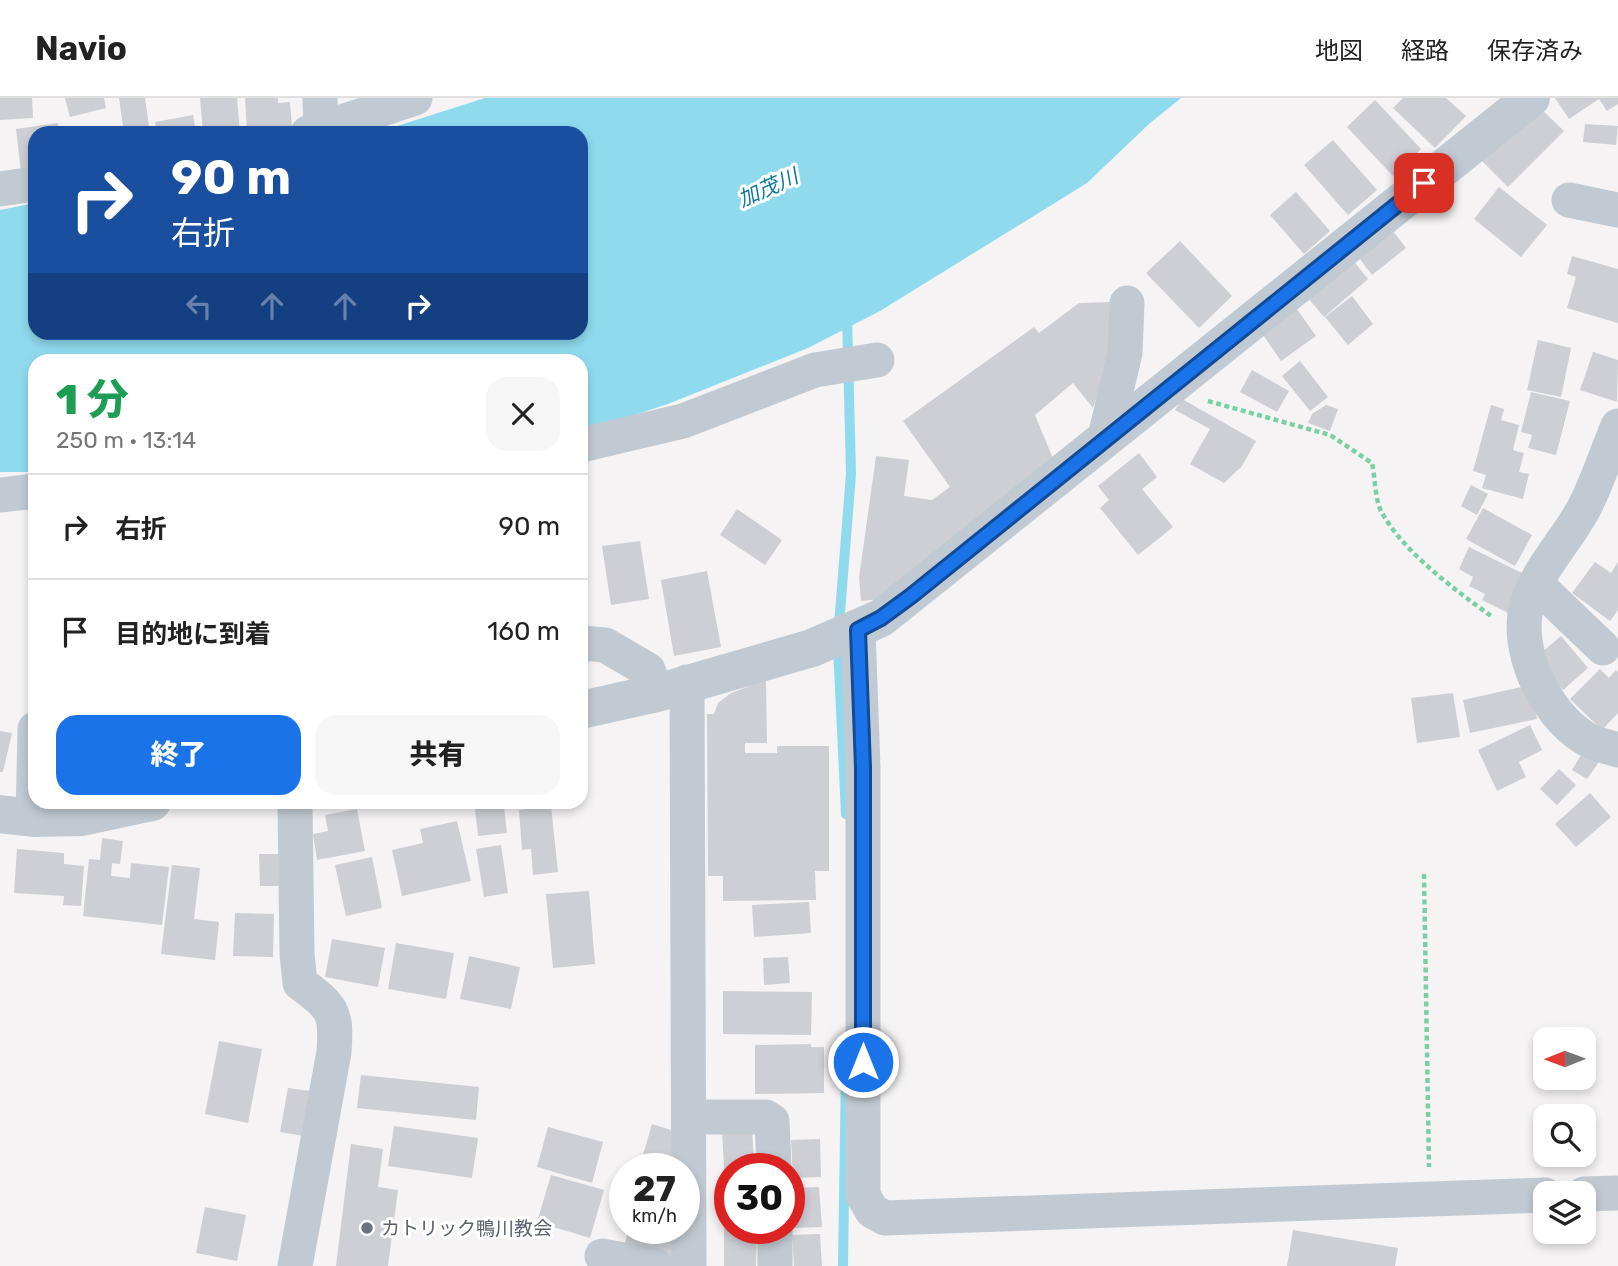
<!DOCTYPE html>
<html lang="ja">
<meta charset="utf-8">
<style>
body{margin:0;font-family:Rubik,"Noto Sans JP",sans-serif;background:#f6f6f6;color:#222;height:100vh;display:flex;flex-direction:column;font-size:26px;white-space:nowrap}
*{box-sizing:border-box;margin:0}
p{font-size:23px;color:#767676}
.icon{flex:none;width:38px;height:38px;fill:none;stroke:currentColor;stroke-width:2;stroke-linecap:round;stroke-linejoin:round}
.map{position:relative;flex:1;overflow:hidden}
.details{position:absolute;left:28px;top:256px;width:560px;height:455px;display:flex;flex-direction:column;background:#fff;border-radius:21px;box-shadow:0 4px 10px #0003}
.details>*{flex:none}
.hud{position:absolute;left:28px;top:28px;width:560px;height:214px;border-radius:21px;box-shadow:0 4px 10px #0003;background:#1a4fa0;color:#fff;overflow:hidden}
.needle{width:46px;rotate:269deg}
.tools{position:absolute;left:1533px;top:929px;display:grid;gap:14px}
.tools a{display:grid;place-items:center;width:63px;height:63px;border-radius:14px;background:#fff;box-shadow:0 4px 10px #0003;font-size:35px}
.speed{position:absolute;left:609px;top:1055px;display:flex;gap:14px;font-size:35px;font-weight:700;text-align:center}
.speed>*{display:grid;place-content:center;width:91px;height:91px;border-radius:50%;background:#fff;box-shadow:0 4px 10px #0003;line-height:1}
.speed small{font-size:18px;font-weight:400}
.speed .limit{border:10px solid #d22;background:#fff;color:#111}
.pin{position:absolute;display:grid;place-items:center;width:60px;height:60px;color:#fff;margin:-30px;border-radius:14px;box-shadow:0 4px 10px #0006}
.me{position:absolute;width:77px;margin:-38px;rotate:0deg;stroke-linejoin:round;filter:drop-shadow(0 0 5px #0008)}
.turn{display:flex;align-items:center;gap:24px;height:147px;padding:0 28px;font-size:32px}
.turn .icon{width:91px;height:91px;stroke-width:2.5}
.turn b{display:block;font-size:49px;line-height:60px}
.lanes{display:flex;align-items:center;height:66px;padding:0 28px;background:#0003;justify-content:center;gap:35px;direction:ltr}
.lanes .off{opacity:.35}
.round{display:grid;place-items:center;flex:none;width:74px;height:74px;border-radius:21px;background:#f6f6f6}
.head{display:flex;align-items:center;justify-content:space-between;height:119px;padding:0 28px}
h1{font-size:42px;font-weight:800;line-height:52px;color:#1e9e55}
.button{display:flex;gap:14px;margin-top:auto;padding:14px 28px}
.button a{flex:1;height:80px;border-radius:21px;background:#1a73e8;color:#fff;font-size:28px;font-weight:800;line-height:80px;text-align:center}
.button a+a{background:#f6f6f6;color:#222}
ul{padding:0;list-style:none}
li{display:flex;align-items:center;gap:21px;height:105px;padding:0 28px;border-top:2px solid #e0e0e0}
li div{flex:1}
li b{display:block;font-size:26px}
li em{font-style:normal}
header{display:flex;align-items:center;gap:42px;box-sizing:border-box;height:98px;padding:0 35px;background:#fff;border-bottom:2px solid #e0e0e0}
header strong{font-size:33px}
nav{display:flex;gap:38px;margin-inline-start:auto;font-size:24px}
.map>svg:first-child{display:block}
.water{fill:#90daee}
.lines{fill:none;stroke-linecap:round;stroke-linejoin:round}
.stream{stroke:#90daee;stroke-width:10}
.building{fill:#cdcfd5}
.path{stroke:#7ad0a6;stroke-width:4.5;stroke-dasharray:5 3.5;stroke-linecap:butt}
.minor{stroke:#c1cad2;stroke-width:35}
.tertiary{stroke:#c1cad2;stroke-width:38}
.route-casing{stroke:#114b97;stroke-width:18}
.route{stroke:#1a73e8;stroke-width:12}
.worship-dot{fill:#6b7280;stroke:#fff;stroke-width:2.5}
.labels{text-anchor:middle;stroke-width:6;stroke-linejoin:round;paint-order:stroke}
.worship-label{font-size:19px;fill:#5b616d;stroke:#fff;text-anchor:start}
.water-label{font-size:21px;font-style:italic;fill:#0c7c9b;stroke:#fff}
</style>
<header>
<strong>Navio</strong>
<nav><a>地図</a><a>経路</a><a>保存済み</a></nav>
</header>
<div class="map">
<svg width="1618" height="1168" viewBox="0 0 1618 1168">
<rect width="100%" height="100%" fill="#f5f3f3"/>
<path class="water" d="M485,0H1181L1149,26L1087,85L880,213L808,250L668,306L597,329L581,331V262H35V374H0V112L35,105V234H581V35H375Z"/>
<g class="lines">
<g class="stream">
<path d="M839,527L851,376L847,217"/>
<path d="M838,549L846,716"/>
<path d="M843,1168L846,969"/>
</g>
</g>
<g class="building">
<path d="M0,0H32L33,20L0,22Z"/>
<path d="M65,0H104L106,10L70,19Z"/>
<path d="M119,0H145L150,35H124Z"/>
<path d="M200,0H237L240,35H203Z"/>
<path d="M245,0H278V5L290,4L292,29L247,32Z"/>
<path d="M1403,0H1446L1466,18L1435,50L1393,10Z"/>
<path d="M1555,0H1618V6L1607,13L1599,1L1569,21Z"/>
<path d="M1375,2L1421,51L1393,78L1347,29Z"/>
<path d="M1537,7L1564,33L1508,89L1482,63Z"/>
<path d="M193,17L196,35H157L155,24Z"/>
<path d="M58,25L60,35H35V73L21,74L16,31Z"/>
<path d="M1585,26L1618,28L1616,47L1583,44Z"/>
<path d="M1333,42L1377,92L1348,117L1304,67Z"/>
<path d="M1499,89L1547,127L1521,159L1474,121Z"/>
<path d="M1296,94L1330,133L1304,156L1270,117Z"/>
<path d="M1385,123L1406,150L1372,177L1351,149Z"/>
<path d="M1180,143L1232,198L1199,230L1146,175Z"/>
<path d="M1347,155L1368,181L1324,219L1302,193Z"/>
<path d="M1572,158L1618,171V225L1567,210L1576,179L1567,176Z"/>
<path d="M1352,198L1373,226L1348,247L1325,219Z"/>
<path d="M1112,204L1114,245L1093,310L1073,285L1035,317L1054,363L880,501L861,503L859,480L876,358L909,362L904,398L932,402L950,389L903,323L1034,229L1039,235L1079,205Z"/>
<path d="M1294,207L1316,238L1281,263L1259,231Z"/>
<path d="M1538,242L1571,250L1561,299L1527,292Z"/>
<path d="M1593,254L1618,262L1617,304L1580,292Z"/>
<path d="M1300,263L1328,299L1310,313L1282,278Z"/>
<path d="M1252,272L1289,293L1277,314L1240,294Z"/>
<path d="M1531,294L1570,303L1556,357L1528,350L1532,337L1521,334Z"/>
<path d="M1182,301L1256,343L1242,368L1224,385L1190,366L1210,331L1175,312Z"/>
<path d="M1326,307L1338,311L1330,333L1308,325L1312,316Z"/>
<path d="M1491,307L1504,311L1501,322L1519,327L1513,352L1524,355L1519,374L1529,376L1523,401L1482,390L1486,377L1473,373Z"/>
<path d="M1139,355L1157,379L1142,391L1173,429L1138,457L1100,410L1109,402L1098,388Z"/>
<path d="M1471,387L1488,396L1477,417L1461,408Z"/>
<path d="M1483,410L1532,437L1515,468L1466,441Z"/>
<path d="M737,411L782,442L765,467L720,437Z"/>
<path d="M640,443L649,501L611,507L602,448Z"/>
<path d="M1469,449L1528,478L1510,516L1482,502L1485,496L1469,488L1473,479L1459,471Z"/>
<path d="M1595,464L1611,475L1618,464V512L1610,523L1572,495Z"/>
<path d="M707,473L721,549L674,558L661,482Z"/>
<path d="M1561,538L1588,570L1563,592L1535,560Z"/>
<path d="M1600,571L1609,580L1616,572L1618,574V615L1602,632L1570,601Z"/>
<path d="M766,582L767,645H745V655H777V648H829V773H815L816,802L723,803V778H708L707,616H714L718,605L731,595Z"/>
<path d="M1530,587L1537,621L1470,635L1463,602Z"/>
<path d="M1453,595L1460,639L1417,645L1411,600Z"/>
<path d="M1530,627L1542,652L1519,664L1526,679L1497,693L1478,652Z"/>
<path d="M0,633L12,635L3,674H0Z"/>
<path d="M1583,654L1599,664L1587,681L1572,672Z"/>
<path d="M1559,671L1576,687L1557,707L1540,691Z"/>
<path d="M1590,695L1611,719L1576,749L1555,726Z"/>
<path d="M504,708L507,735L478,738L475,711Z"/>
<path d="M551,708L558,774L533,777L531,751L522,752L519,712Z"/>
<path d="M357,711L365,753L317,762L313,736L328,733L325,717Z"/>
<path d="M457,723L471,783L402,798L392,752L423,745L420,731Z"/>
<path d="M102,740L123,743L120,766L112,765L111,778L130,780L131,765L169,769L162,827L83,818L89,761L100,762Z"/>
<path d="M501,747L508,795L484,799L476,751Z"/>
<path d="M17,751L64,755V766L84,768L81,808L63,807L64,798L14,795Z"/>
<path d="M259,756H287V788H260Z"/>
<path d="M372,759L382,810L346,818L335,767Z"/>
<path d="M172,767L200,770L194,821L219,824L215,862L161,856Z"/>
<path d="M589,793L595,866L553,870L546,796Z"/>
<path d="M809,804L811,835L754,839L752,807Z"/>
<path d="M235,815L274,816L273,859L233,858Z"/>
<path d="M332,841L385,850L378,889L325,879Z"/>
<path d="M396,845L454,855L446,901L388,891Z"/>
<path d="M469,858L520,869L511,911L460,901Z"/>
<path d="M788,859L790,885L764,887L763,860Z"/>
<path d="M723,893L812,894L811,937L723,936Z"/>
<path d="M219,943L262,951L248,1025L205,1016Z"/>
<path d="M811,946V949H824V995L755,996V947Z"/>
<path d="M361,977L479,989L476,1022L357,1010Z"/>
<path d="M288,990L317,994L310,1039L280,1034Z"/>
<path d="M652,1026L683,1036L673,1071H639Z"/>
<path d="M394,1028L478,1040L472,1080L388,1068Z"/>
<path d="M752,1028L754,1069L724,1071L722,1030Z"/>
<path d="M548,1029L603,1044L592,1085L537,1069Z"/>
<path d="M820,1041L821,1079L793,1080L791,1042Z"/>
<path d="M351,1046L383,1051L378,1089L398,1092L388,1168H336Z"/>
<path d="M551,1077L604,1092L590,1140L537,1124Z"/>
<path d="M724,1083H730V1126H725Z"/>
<path d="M819,1089L822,1129L793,1130L791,1090Z"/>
<path d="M205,1109L246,1117L237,1163L196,1155Z"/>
<path d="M629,1130H680L672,1163L623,1152Z"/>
<path d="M724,1130L757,1131L756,1168H724Z"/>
<path d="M1293,1132L1398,1150L1395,1168H1287Z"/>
<path d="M820,1136L822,1168H794L792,1137Z"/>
</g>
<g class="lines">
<g class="path">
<path d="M1208,303L1330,337L1372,365C1375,379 1375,401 1381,413C1403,454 1454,491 1491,518"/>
<path d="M1424,776L1429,1069"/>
</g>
<g class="minor">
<path d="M320,0L321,32"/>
<path d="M308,35L415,0"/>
<path d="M0,91L35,86"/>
<path d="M1569,102L1618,112"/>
<path d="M1618,328C1606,356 1597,386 1583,412C1566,443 1539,470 1528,504C1513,549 1544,614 1583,639C1592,646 1607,648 1618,652"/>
<path d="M1105,339L1125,255L1127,205"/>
<path d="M581,347L683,323L815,272L877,262"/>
<path d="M0,397L35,393"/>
<path d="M1536,486L1603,550"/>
<path d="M858,532L863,670V1097L872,1113L885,1120L1545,1097"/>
<path d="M581,545L605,547L648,572L657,595"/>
<path d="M687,584L689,1168"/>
<path d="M33,720L35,631"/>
<path d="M690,1019H766L772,1023L774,1071"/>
<path d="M1584,1096L1618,1095"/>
<path d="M775,1130V1168"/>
<path d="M602,1158L656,1168"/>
<path d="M295,1168L334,954C337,914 333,909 300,885L297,856L295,704"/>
</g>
<g class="tertiary">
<path d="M581,612L657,595L812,550L881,520L1531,0"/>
<path d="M0,716L33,720L82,719L152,704"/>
</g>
</g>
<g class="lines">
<g class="route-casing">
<path id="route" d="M863,964V670L858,532L881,520L911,498L1424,85"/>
</g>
<use href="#route" class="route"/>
</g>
<circle class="worship-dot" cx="367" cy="1130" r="7"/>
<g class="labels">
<g class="worship-label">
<text x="381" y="1137">カトリック鴨川教会</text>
</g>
<g class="water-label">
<text transform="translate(768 90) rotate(-24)" y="7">加茂川</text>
</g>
</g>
</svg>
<div class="tools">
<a><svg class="needle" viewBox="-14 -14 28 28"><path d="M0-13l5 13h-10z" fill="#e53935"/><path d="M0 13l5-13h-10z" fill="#767676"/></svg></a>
<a><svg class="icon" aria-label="search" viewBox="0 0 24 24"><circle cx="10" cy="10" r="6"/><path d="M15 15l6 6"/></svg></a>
<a><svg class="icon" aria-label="layers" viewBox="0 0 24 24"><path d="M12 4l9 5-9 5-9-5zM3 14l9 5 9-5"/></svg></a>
</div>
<div class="speed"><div>27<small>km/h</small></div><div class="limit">30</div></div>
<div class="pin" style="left:1424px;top:85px;background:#d93025"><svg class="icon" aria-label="arrive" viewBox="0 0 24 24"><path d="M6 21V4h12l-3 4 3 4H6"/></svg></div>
<svg class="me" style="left:863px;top:964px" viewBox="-20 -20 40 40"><circle r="17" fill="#1a73e8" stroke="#fff" stroke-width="3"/><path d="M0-11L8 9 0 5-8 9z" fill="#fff"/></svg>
<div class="hud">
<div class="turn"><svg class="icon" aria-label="right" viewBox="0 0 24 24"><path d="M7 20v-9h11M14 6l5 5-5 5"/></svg><div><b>90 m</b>右折</div></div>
<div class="lanes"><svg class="icon off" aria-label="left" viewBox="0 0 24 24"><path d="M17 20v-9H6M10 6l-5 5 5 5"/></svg><svg class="icon off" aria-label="ahead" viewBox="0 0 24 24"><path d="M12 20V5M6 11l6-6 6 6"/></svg><svg class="icon off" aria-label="ahead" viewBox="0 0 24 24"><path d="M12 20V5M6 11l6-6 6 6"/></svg><svg class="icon" aria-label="right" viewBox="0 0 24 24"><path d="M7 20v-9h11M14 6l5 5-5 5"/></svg></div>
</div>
<section class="details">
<div class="head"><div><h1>1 分</h1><p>250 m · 13:14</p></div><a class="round"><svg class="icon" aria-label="close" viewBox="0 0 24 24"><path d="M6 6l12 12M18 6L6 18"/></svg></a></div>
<ul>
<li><svg class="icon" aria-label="right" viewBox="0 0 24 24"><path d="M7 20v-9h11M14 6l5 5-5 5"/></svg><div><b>右折</b></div><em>90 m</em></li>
<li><svg class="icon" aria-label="arrive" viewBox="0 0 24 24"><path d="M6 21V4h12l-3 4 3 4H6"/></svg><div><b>目的地に到着</b></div><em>160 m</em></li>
</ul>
<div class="button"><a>終了</a><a>共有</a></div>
</section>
</div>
